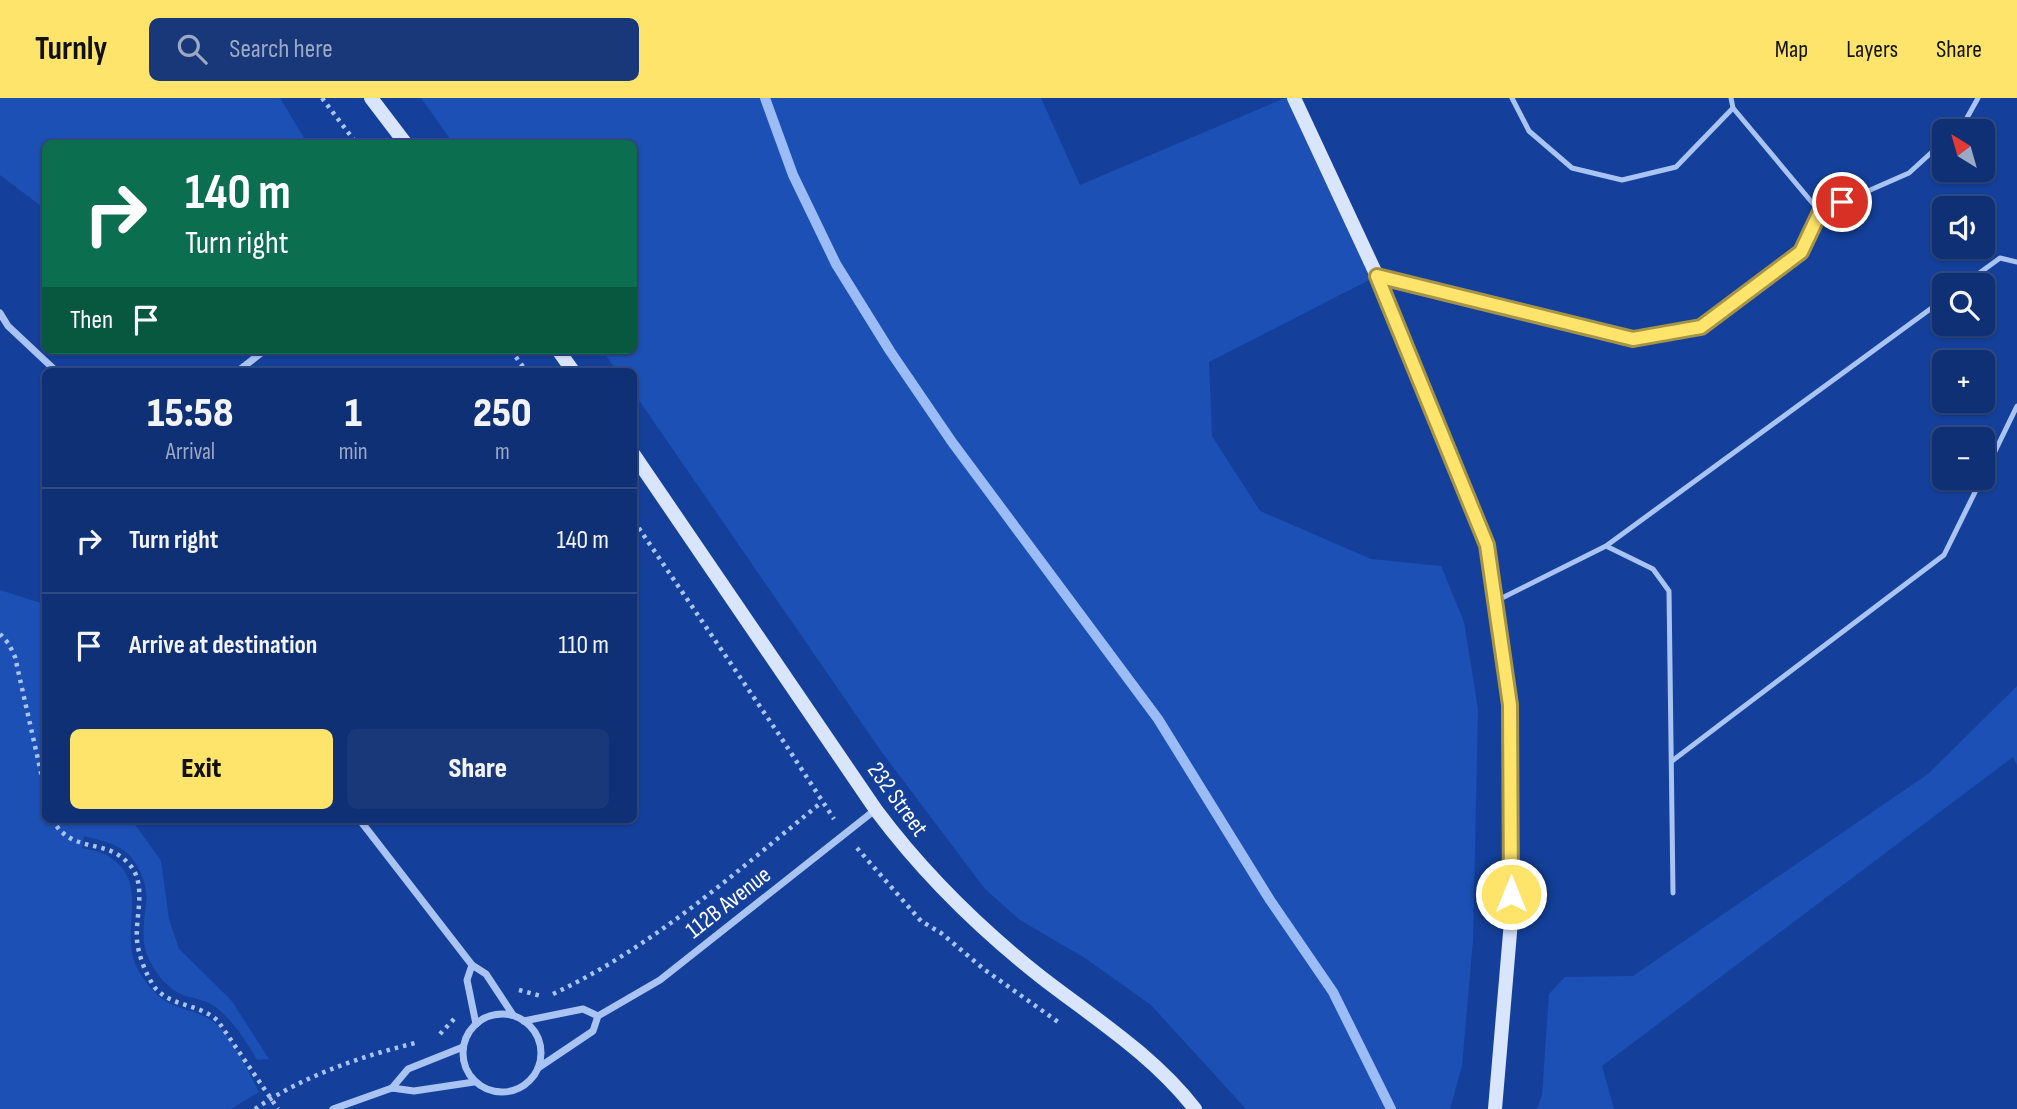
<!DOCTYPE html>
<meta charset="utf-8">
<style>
body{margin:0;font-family:"Sofia Sans Condensed",sans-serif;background:#183879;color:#f1f3f6;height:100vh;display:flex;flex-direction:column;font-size:26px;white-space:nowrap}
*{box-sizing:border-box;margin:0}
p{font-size:23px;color:#9ba9c5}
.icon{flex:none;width:38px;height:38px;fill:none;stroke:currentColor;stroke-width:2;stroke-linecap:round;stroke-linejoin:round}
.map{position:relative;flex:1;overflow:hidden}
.panel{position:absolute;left:42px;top:270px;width:595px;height:455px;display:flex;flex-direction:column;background:#0f3074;border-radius:10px;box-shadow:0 2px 5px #0004,0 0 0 2px #2f4b86}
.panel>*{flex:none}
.hud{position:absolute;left:42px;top:42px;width:595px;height:214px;border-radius:10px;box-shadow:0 2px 5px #0004,0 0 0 2px #2f4b86;background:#0b6e4f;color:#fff;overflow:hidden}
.needle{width:46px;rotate:323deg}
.controls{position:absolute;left:1932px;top:21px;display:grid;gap:14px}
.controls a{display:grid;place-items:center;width:63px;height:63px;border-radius:10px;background:#0f3074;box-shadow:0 2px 5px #0004,0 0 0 2px #2f4b86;font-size:35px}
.pin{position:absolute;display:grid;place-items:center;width:60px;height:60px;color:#fff;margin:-30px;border:4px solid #fff;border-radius:50%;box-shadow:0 2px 7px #0007}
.me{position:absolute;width:77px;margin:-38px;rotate:0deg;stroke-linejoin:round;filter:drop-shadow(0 0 5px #0008)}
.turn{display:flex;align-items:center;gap:24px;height:147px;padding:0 28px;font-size:32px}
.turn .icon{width:91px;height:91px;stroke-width:2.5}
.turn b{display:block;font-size:49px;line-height:60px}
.then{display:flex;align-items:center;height:66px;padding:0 28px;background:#0003;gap:14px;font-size:26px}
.eta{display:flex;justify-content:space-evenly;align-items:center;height:119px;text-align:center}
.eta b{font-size:42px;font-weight:800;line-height:49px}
.primary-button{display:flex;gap:14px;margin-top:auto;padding:14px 28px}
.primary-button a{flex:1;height:80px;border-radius:10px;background:#ffe46b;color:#111;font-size:28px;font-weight:800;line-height:80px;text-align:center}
.primary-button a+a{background:#183879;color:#f1f3f6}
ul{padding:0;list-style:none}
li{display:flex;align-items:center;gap:21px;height:105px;padding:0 28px;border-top:2px solid #2f4b86}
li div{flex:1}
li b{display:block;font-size:26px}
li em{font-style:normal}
header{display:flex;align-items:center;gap:42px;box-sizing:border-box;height:98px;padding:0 35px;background:#ffe46b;color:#111}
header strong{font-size:33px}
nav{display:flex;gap:38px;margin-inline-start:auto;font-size:24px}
.search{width:490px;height:63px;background:#183879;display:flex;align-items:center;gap:18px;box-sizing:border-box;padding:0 24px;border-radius:10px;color:#9ba9c5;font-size:26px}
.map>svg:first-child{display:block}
.green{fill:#1c50b5}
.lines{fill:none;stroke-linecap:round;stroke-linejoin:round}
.stream{stroke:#9bbcf6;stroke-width:10}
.path{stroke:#a9c3f3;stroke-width:4.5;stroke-dasharray:3.5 5;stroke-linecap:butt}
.lane{stroke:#a9c3f3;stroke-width:5}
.street{stroke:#a9c3f3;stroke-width:7}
.secondary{stroke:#d9e4fd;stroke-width:14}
.route-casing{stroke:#a69446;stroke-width:18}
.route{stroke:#ffe46b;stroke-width:12}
.labels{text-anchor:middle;stroke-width:7;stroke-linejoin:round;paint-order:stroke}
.street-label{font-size:24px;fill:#fff;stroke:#14409b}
</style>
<header>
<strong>Turnly</strong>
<div class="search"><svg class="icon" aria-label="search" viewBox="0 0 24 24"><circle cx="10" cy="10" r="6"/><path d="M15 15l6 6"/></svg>Search here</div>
<nav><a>Map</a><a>Layers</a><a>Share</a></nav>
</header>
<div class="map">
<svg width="2017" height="1011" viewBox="0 0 2017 1011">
<rect width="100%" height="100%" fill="#14409b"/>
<g class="green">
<path d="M0,0H280L307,45L46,46L45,111L0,77Z"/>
<path d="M421,0H1041L1080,87L1285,0H1294L1377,178L1209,264L1212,338L1260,413L1371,461L1441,468L1464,524L1478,611L1473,842L1462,968L1450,1011H1246L1151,907L1085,860L1020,822L985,791L881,653L634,295V273H617L602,252H634V46L453,45Z"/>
<path d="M0,492L44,506L45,510L46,721H131L161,763L169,821L179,851L231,902L269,961L257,962C246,943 235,925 218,911C208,902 195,901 183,897C169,891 156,877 150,863C140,845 144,825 146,805C149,787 137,759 120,750C110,744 95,741 84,738L82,750C90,752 101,753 108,758C153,785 117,833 138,872C145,884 155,897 167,904C183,913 201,913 216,926C236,943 247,972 259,994L231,1011H0Z"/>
<path d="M2017,588V667L2013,659L1602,968L1614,1011H1537L1542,997L1549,896L1565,879L1633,878L1928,676Z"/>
</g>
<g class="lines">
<path class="stream" d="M765,0L793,77L836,166L890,253L952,344L1158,621L1270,802L1333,894L1391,1011"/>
<g class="path">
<path d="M322,0L357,46"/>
<path d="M511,252L526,273"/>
<path d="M634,423L780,638L834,721"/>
<path d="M0,536L9,546L15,559L46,697"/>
<path d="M52,721C72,757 104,739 128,765C148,785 135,817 137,842C138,854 143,868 148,878C151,883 153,888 157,892C174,909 200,906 218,923L278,1011"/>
<path d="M857,750L921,823L941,835L985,872L1061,926"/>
<path d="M519,892L541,898"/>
<path d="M553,896C653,849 736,774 822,704"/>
<path d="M440,936L455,920"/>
<path d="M255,1011C303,978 359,959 415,945"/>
</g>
<g class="lane">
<path d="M1512,0L1529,33L1572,70L1622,82L1676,69L1733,10"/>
<path d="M1731,0L1733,10L1820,114"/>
<path d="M1956,33L1963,27L1978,0"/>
<path d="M1379,179L1633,241L1701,229L1801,154L1820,114L1909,75L1944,43"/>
<path d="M1963,187L2000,160L2017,164"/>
<path d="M1983,378L2017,308"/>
<path d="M1606,448L1653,471L1669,493L1673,795"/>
<path d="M1498,502L1606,448L1944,201"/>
<path d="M1672,663L1944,457L1982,380"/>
</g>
<g class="street">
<path d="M0,215L8,228L56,273"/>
<path d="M238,273L265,252"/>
<path d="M359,721L472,867L486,876L513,917"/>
<path d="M472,867L467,882L476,926"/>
<circle cx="502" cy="955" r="39"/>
<path d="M524,923L583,911L598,918"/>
<path d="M538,970L593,933L598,918L660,882L875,712"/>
<path d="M392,990L408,971L463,949"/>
<path d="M333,1011L392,990L414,993L474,984"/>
</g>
<g class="secondary">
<path d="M371,0L406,46"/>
<path d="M1294,0L1377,178L1487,448L1510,607L1511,823L1495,1011"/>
<path d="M558,252L573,273"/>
<path d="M634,357L876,712C923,775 979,830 1041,879C1094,920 1153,957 1195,1011"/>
</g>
</g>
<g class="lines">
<g class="route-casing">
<path id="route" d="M1511,796L1510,607L1487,447L1377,178L1633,241L1701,229L1801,154L1820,114L1842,104"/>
</g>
<use href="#route" class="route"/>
</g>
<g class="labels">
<g class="street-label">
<text transform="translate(898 701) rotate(54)" y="8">232 Street</text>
<text transform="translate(728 804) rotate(-38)" y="8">112B Avenue</text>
</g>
</g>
</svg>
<div class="controls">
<a><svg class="needle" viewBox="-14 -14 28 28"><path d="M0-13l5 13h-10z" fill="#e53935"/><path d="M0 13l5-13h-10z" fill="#9ba9c5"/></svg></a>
<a><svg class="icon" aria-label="sound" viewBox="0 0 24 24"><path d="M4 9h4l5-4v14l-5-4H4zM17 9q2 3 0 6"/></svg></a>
<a><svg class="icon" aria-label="search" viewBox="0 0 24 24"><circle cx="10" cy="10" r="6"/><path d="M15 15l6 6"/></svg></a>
<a>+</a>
<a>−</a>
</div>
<div class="pin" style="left:1842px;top:104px;background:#d93025"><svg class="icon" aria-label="arrive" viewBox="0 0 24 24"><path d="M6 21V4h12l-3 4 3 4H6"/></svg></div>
<svg class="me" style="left:1511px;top:796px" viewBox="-20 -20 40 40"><circle r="17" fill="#ffe46b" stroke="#fff" stroke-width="3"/><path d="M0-11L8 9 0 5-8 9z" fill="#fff"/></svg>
<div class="hud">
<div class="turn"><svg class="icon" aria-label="right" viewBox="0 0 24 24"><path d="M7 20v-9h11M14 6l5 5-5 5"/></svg><div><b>140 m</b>Turn right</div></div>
<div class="then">Then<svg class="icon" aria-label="arrive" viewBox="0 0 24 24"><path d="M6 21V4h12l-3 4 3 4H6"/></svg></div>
</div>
<section class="panel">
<div class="eta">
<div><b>15:58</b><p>Arrival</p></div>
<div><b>1</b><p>min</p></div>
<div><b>250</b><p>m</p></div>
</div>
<ul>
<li><svg class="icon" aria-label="right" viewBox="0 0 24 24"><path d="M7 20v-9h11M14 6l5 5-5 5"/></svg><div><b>Turn right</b></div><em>140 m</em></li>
<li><svg class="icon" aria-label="arrive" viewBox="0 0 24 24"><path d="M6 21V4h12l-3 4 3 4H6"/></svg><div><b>Arrive at destination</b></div><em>110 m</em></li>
</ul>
<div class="primary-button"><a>Exit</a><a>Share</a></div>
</section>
</div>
